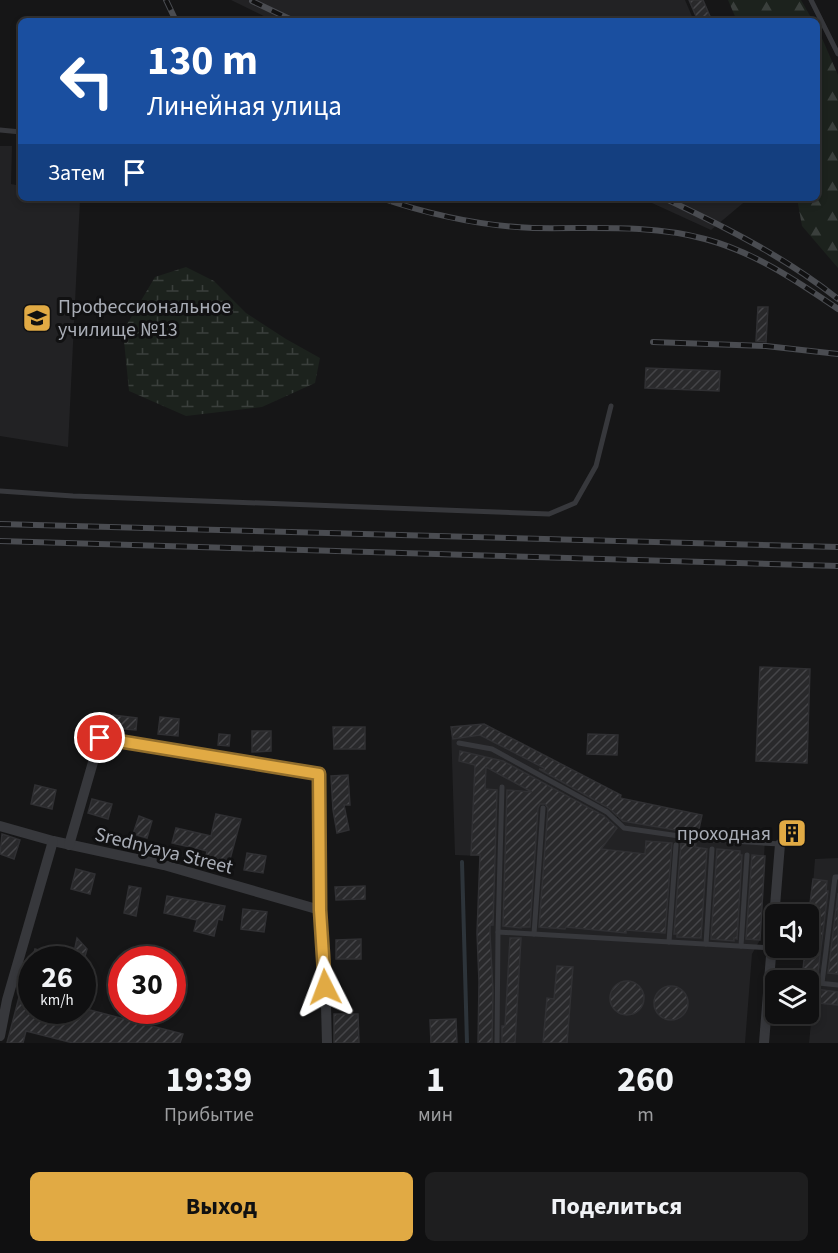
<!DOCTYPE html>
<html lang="ru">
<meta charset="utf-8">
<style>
body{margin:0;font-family:"Source Sans 3",sans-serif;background:#1e1e1f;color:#f1f3f6;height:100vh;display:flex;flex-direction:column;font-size:22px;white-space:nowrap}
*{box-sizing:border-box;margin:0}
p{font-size:20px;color:#9c9d9f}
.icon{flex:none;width:33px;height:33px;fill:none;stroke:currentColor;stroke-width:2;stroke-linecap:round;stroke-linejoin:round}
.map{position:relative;height:1043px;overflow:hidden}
.sheet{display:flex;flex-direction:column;background:#101011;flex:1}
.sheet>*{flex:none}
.top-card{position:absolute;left:18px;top:18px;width:802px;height:183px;border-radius:9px;box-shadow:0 3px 9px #0003,0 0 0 2px #303031;background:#1a4fa0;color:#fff;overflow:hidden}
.controls{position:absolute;left:765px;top:904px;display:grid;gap:12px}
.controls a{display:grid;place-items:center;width:54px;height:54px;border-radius:9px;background:#101011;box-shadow:0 3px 9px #0003,0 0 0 2px #303031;font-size:30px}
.speed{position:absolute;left:18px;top:946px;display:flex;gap:12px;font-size:30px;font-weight:700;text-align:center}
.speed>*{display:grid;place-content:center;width:78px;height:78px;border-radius:50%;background:#101011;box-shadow:0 3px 9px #0003,0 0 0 2px #303031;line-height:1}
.speed small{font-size:15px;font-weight:400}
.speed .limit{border:9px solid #d22;background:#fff;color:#111}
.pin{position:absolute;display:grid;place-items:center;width:51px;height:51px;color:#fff;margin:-26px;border:3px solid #fff;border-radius:50%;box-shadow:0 2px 6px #0007}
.me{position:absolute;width:66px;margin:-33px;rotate:357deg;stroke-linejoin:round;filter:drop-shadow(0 0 4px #0008)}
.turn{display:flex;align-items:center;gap:21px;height:126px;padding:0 30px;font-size:27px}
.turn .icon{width:78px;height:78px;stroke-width:2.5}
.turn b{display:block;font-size:42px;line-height:51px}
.then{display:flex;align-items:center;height:57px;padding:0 30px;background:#0003;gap:12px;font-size:22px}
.eta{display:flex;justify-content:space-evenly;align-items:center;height:102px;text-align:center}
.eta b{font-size:36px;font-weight:700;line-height:42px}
.primary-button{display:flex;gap:12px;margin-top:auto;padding:12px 30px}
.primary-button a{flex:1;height:69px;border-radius:9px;background:#e1aa44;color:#111;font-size:24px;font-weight:700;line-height:69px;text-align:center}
.primary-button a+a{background:#1e1e1f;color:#f1f3f6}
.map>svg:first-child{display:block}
.built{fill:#222224}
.forest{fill:url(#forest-firs)}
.wetland{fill:url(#wetland-marsh)}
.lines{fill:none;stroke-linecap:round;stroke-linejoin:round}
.stream{stroke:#2d343a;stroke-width:4}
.building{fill:url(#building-hatch);stroke:#303033;stroke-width:1.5}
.service{stroke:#37383c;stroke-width:5}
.minor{stroke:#37383c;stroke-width:10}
.rail-casing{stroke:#4a4c51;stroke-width:6}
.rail{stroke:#111112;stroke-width:4;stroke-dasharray:11;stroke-linecap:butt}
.route-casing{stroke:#926e2c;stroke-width:15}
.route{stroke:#e1aa44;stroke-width:10}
.labels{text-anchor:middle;stroke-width:6;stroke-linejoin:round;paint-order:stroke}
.poi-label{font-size:20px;fill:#a9adb6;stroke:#111112;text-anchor:start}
.street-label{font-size:20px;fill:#a9adb6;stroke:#111112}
</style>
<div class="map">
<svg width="838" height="1043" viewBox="0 0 838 1043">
<defs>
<pattern id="forest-firs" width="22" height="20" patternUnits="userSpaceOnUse" patternTransform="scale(1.5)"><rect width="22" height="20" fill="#1c221d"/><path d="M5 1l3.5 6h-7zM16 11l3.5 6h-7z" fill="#3a3f3c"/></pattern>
<pattern id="wetland-marsh" width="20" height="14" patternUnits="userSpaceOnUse" patternTransform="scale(1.5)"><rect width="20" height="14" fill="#1c221d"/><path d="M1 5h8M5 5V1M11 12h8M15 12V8" fill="none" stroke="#3a3f3c"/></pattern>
<pattern id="building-hatch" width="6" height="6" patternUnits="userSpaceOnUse" patternTransform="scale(1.5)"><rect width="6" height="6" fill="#29292b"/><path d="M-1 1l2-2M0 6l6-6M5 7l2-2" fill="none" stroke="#454548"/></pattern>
</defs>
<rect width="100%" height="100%" fill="#161617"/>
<g class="built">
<path d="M231,0H685L694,21H274Z"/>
<path d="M0,146H12L11,184L21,186V198H71L80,200L68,447L0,436Z"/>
<path d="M641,198H749L711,230Z"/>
<path d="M484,724L621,795L617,818L698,835L765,838L760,940L752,954L745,1043H478L479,982L477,933L480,856L455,855L451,727Z"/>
<path d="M838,858V1043H809L813,1003L809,1002L808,981H801L805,948H808L815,859Z"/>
</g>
<g class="forest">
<path d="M728,0H801L813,21H737Z"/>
<path d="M818,29L838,75V268L802,226L797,198H818Z"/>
</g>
<path class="wetland" d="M186,267L214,281L246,313L286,339L320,358L315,383L262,407L186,416L129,391L123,331L155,277Z"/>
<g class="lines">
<path class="stream" d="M462,862L467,1043"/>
</g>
<g class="building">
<path d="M689,0H703L712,21H698Z"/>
<path d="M758,307H768L766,342L756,341Z"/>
<path d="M646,368L720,371L719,391L645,388Z"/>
<path d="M760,667L810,669L807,763L756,761Z"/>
<path d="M113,715L137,718L136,730L112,728Z"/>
<path d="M160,717L179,719L178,736L158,734Z"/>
<path d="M484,724L621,795L620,798L702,815L698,834L623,821L609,808L539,769L544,770V768L480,735L453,739L451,727Z"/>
<path d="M333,727H365V749H334Z"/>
<path d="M252,731H271V751L252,752Z"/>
<path d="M219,734L230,735L229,746L218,745Z"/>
<path d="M588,734L618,735L617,755L587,754Z"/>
<path d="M460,751L503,761L604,816L617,828L601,849L645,854L646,841L672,843L665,933L626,930V933L566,927L565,929L539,927L548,808L545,804H540L538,808L530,927H521V928L503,926L507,790L532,792L486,767L485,789L497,790L493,925H490V934L493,991L492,1043H478L479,982L477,933L480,855H471L475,765L459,761Z"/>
<path d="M348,775L350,805H344L349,830L337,833L333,810L331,776Z"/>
<path d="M35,785L56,790L52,809L31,804Z"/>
<path d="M92,799L112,804L108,819L88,813Z"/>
<path d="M216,814L241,819L229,863L206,856L207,851L172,843L176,828L211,836Z"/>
<path d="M139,816L152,821L147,838L133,834Z"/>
<path d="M787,825L800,827L798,842L785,838Z"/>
<path d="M2,834L20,840L14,859L0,854Z"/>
<path d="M681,843L696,844L695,847L707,849L701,938L677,937V934H674Z"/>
<path d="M717,849L740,851V855H742L737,939L734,938V941L711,939Z"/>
<path d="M247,853L266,856L263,873L244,870Z"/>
<path d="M752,855L765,856L760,940L746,939Z"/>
<path d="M76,869L95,874L90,894L71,889Z"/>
<path d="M813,879L827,881L826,891H828L818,972L803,970L805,948H808V920Z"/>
<path d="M129,886L141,888L136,916L124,913Z"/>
<path d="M365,886V899L336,900L335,887Z"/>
<path d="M838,893V974L828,973Z"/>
<path d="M167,896L225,906L222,920L218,919L214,936L194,931L197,920L164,913Z"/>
<path d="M243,909L267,912L264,932L241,929Z"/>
<path d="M77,938L87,949L84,960L73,957Z"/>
<path d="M510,938H521L515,1043H502V1026H505Z"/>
<path d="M361,939V959H336V940Z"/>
<path d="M35,949L66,957V960H32Z"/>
<path d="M557,966L573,967L567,1043H543L547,998L554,999Z"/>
<circle cx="627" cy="998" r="17"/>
<path d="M23,982L32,984V1011H82V1008L183,1034L180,1043H73L26,1031L23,1043H7Z"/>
<circle cx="671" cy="1003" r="17"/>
<path d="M808,988L838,992V1005L808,1002Z"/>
<path d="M334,1014H358L359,1043H334Z"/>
<path d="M456,1019L457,1043H431L430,1020Z"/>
</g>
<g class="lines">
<g class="service">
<path d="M811,0L838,54"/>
<path d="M0,130L21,132"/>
<path d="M0,491L73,496L549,514L575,503L596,466L611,406"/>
<path d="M459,743L492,749L607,812L624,828L700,839L780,844"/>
<path d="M498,932L502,787"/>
<path d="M534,934L543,808"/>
<path d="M669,942L676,845"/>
<path d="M706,944L712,849"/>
<path d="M741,946L747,855"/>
<path d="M770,978L803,981"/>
<path d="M808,982L838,985"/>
<path d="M822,983L835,877H838"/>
<path d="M497,1043L498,932L771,948"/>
</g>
<g class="minor">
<path d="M0,826L53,841L164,865L320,910"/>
<path d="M69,845L100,738L319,774L320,910L325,968L327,1043"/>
<path d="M0,1036L7,1000L53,841"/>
<path d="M764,1043L780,844"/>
</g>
<g class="rail-casing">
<g id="rail">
<path d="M166,0L176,21"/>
<path d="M252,1L294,21"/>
<path d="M381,198C431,215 481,226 533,228C590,229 649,224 705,239C754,252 797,281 838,309"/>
<path d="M664,198C725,227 785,257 838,299"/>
<path d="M653,342L766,346L838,354"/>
<path d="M0,524L838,547"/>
<path d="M0,541L838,566"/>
</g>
</g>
<use href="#rail" class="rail"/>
</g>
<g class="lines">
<g class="route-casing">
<path id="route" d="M100,738L319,774L320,910L325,987"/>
</g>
<use href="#route" class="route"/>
</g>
<defs>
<g id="university-square" transform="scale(1.5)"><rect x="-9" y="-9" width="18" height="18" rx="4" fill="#e1aa44" stroke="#111112"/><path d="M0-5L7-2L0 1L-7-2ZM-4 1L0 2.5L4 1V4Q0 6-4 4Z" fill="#111"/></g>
<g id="building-square" transform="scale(1.5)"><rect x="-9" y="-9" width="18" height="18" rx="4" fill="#e1aa44" stroke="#111112"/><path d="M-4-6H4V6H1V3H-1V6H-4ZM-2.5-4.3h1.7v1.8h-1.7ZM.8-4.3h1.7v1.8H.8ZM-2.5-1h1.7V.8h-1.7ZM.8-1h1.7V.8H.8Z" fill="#111"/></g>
</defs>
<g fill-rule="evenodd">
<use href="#university-square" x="37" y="318"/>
<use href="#building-square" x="792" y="833"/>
</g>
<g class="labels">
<g class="poi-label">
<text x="58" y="313">Профессиональное<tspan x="58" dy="23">училище №13</tspan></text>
<text x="771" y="840" text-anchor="end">проходная</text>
</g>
<g class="street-label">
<text transform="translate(164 850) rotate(14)" y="7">Srednyaya Street</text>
</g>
</g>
</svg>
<div class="controls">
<a><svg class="icon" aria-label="sound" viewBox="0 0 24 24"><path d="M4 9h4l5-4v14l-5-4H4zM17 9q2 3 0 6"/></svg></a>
<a><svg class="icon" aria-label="layers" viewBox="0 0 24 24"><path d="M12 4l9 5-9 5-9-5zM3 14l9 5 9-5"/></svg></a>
</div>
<div class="speed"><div>26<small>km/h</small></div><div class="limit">30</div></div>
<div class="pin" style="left:100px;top:738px;background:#d93025"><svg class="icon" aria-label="arrive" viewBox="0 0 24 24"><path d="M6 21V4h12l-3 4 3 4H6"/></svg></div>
<svg class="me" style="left:325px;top:987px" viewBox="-20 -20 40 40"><path d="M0-17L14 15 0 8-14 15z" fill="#e1aa44" stroke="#fff" stroke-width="4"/></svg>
<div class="top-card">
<div class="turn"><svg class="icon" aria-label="left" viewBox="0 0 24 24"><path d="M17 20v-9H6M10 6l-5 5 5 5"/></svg><div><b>130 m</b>Линейная улица</div></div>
<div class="then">Затем<svg class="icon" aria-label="arrive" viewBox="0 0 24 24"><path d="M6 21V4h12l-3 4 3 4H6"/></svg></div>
</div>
</div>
<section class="sheet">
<div class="eta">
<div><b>19:39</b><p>Прибытие</p></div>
<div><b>1</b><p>мин</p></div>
<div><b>260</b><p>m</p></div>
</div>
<div class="primary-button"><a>Выход</a><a>Поделиться</a></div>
</section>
